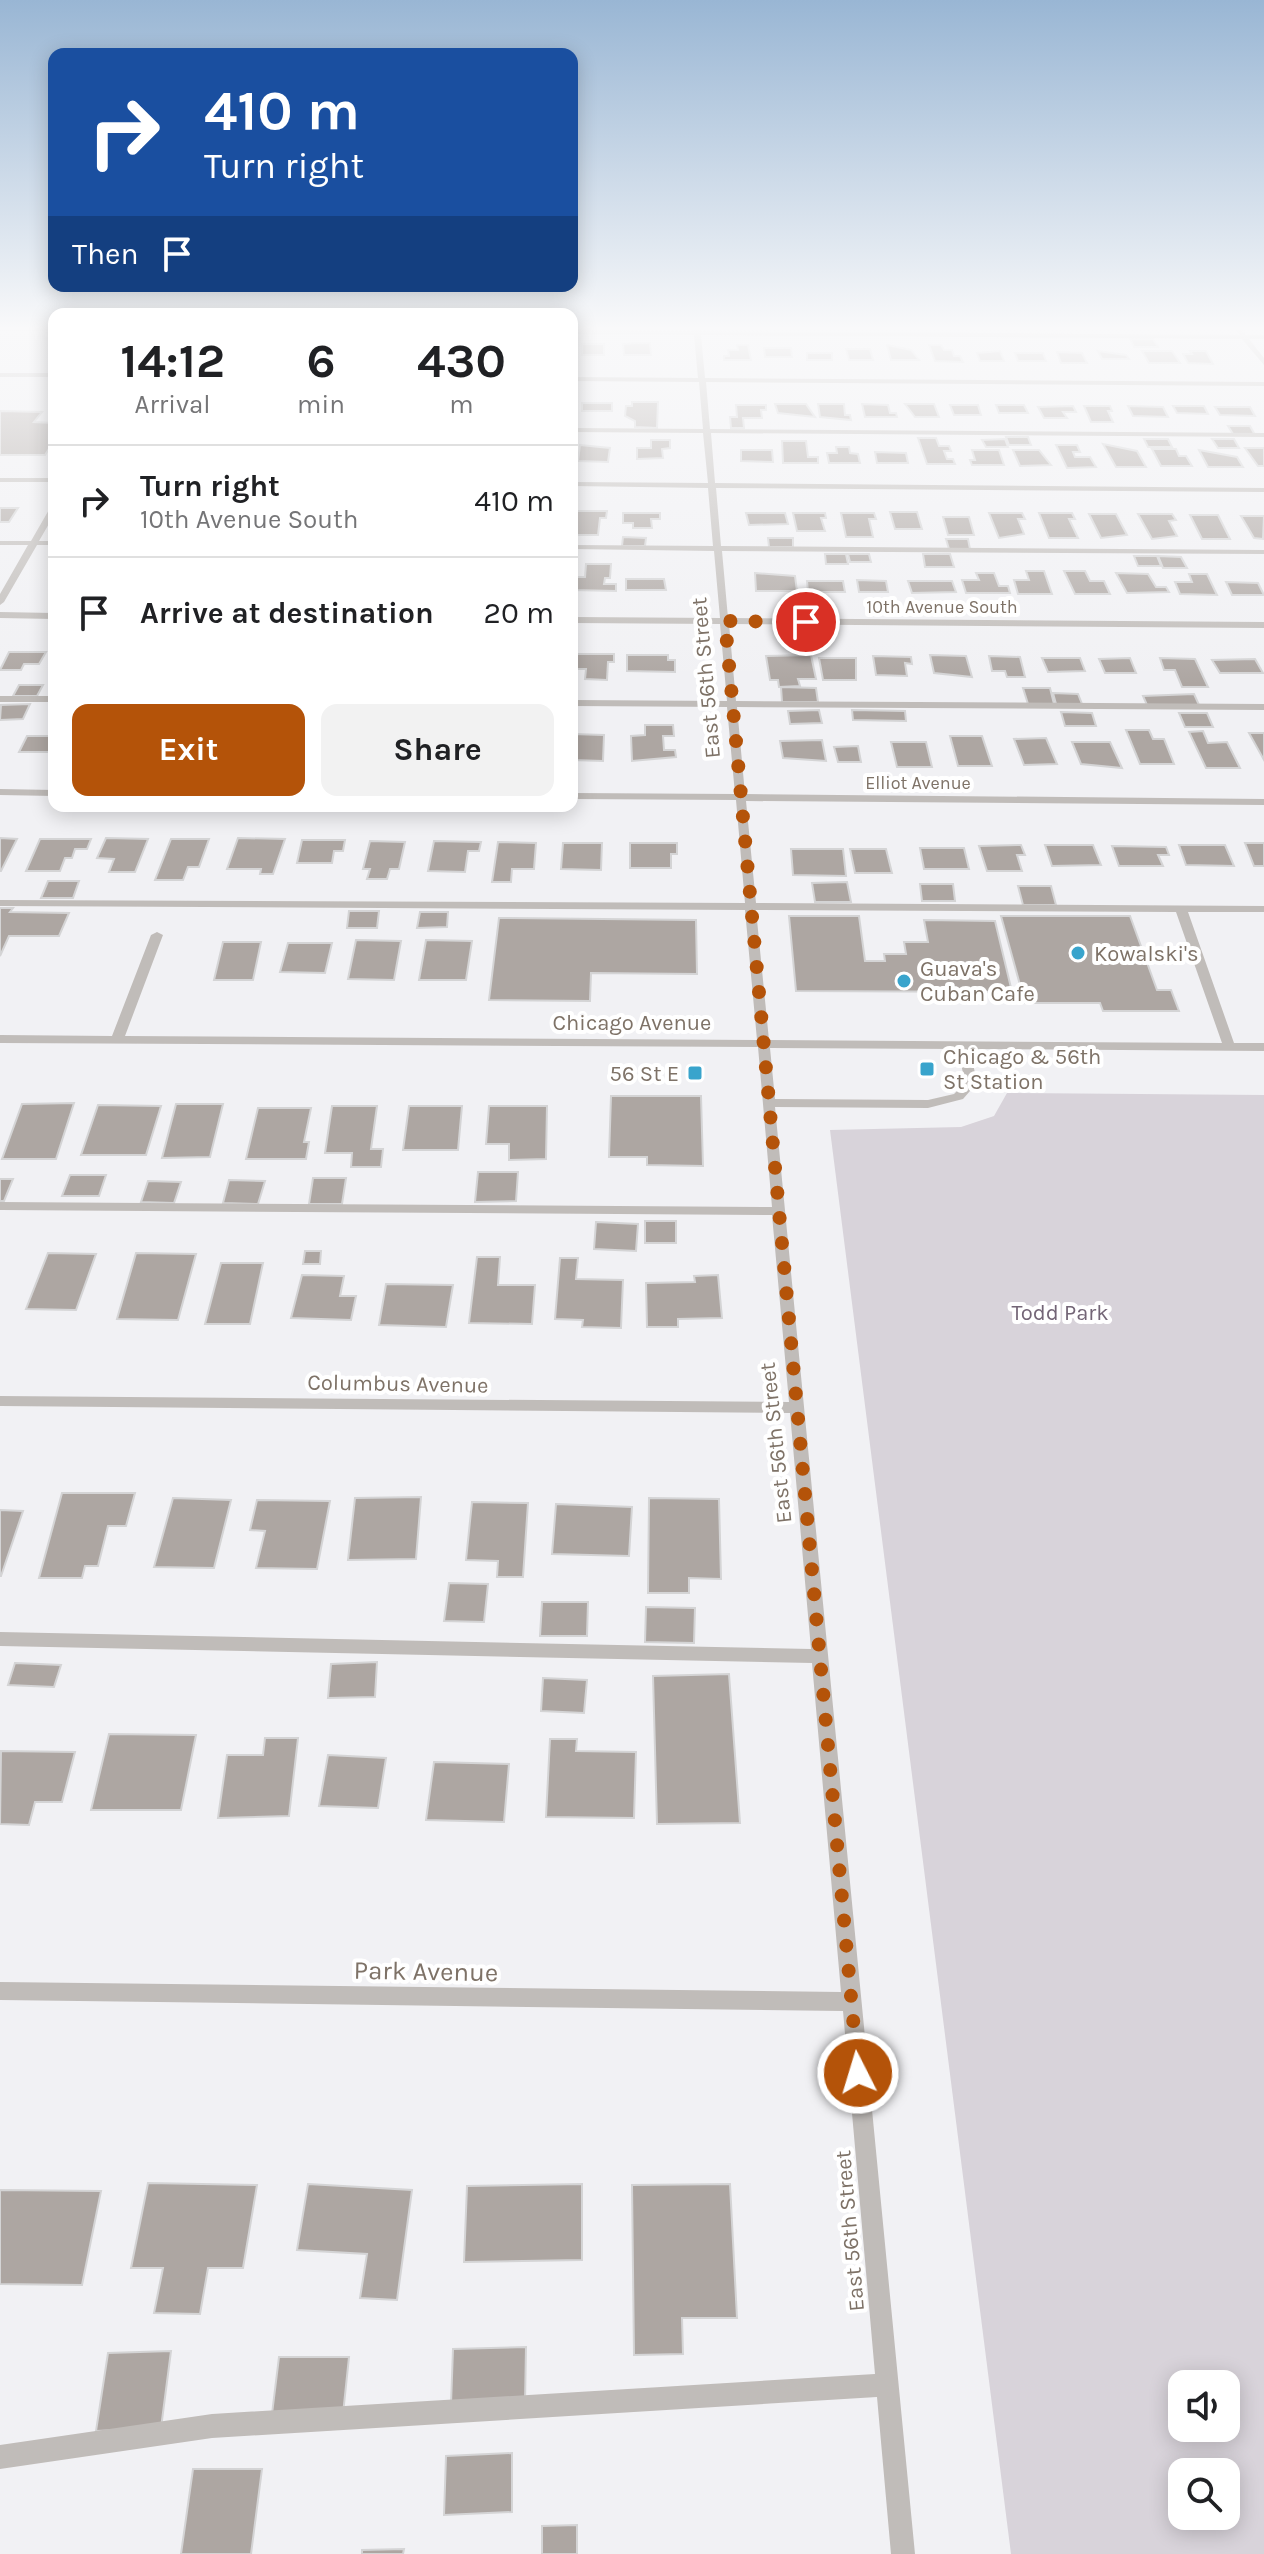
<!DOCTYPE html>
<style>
body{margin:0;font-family:Karla,sans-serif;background:#f2f2f2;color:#202124;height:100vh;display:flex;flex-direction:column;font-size:30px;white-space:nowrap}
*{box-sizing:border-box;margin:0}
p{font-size:26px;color:#757577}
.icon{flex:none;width:44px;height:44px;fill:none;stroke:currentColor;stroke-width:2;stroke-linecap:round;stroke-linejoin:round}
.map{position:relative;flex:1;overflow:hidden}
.sheet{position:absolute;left:48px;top:308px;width:530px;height:504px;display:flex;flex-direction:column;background:#fff;border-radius:16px;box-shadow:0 4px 20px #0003}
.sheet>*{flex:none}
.banner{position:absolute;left:48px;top:48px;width:530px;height:244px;border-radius:16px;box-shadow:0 4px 20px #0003;background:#1a4fa0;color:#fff;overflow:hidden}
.buttons{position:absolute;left:1168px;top:2370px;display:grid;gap:16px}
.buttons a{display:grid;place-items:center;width:72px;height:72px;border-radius:16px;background:#fff;box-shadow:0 4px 20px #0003;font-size:40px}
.pin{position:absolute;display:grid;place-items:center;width:68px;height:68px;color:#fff;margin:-34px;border:4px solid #fff;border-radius:50%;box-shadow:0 2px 8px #0007}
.me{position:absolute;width:88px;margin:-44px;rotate:355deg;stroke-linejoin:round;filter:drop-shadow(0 0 6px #0008)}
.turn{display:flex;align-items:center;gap:28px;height:168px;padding:0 24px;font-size:36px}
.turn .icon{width:104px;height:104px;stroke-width:2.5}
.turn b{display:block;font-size:56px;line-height:68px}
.then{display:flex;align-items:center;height:76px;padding:0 24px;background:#0003;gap:16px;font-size:30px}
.eta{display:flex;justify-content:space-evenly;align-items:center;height:136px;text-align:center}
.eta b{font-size:48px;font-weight:700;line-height:56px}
.action{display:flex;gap:16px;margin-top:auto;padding:16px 24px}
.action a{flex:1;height:92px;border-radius:16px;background:#b45309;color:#fff;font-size:32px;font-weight:700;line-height:92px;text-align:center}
.action a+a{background:#f2f2f2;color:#202124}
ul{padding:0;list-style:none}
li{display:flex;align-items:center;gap:24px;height:112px;padding:0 24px;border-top:2px solid #e0e0e0}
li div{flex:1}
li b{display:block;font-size:30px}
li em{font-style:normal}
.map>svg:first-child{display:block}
.green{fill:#d8d3da;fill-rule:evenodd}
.building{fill:#ada6a2;stroke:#d4d4d5;stroke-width:2}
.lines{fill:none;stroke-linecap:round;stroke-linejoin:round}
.minor{fill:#c0bcb9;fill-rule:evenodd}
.route{stroke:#b45309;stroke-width:14;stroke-dasharray:0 25.2}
.poi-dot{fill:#39a4cc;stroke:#fff;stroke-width:3}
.labels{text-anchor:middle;stroke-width:8;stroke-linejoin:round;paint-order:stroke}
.far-street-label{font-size:18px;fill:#7e7267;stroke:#fff}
.street-label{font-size:22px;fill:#7e7267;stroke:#fff}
.poi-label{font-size:22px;fill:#7e7267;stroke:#fff;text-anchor:start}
.park-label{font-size:22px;fill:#736576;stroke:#fff}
.near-street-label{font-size:26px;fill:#7e7267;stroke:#fff}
</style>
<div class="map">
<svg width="1264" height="2554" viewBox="0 0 1264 2554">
<rect width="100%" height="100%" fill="#f1f1f4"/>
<path class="green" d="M1007,1093L1264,1095V2554H1011L830,1130L961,1127L994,1116ZM1182,2384H1226V2428H1182ZM1182,2472H1226V2516H1182Z"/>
<g class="building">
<path d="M1130,339H1153L1158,347H1134Z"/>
<path d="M636,343H650L651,355H624L623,344Z"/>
<rect x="582" y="344" width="22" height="11"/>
<path d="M737,345H748L751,360H724V356H729L728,350H738Z"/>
<path d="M887,345L911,350L919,360H891Z"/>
<path d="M929,345H941L944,350H952L954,356H960L963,362L935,361Z"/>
<path d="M764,348H791L792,357H765Z"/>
<path d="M846,349H870L873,360H849Z"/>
<path d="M1000,351L1004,361H980L977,353Z"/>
<path d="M1098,351L1126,355L1129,359H1102Z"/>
<path d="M1142,351H1172L1180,363H1149Z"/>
<path d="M1190,351H1206L1213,364L1188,363L1183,354H1192Z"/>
<path d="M1057,352L1082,353L1087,363H1061Z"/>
<rect x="807" y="353" width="25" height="7"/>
<path d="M1015,353H1043L1046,361H1018Z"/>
<path d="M632,402H658L657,428L635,427V421L625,416L626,406H632Z"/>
<rect x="582" y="403" width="30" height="8"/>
<path d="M775,404H806L815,417L778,413Z"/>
<path d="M818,404H844L845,415H850L851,420L820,417Z"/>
<path d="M862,404L888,405L890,413H896L897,417H865Z"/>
<path d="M905,404H934L939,417H915Z"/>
<path d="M736,405H766V410H761L762,418H743L744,428H731L730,417H737Z"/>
<path d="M950,405H978L981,415H954Z"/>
<path d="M996,405H1024L1028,413H999Z"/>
<path d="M1073,406L1076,412H1063L1067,418H1044L1038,407Z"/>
<path d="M1084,406H1110L1112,411H1108L1113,422H1091Z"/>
<path d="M1128,406L1163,407L1168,417L1133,416Z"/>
<path d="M1173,406H1204L1208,414L1177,413Z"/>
<path d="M1215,407H1250L1255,416L1220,415Z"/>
<path d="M0,411L42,412L34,422L54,423V441L45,455H0Z"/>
<path d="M1228,426H1250L1255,435L1233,434Z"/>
<path d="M1006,437H1028L1031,445H1009Z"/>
<path d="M918,438H936L939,446H949L951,451H944L947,459H953L955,464H927Z"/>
<path d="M1005,439L1008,447H986L982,440Z"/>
<path d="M1144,439H1168L1172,447H1148Z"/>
<path d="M1212,439H1234L1239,448H1218Z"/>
<path d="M651,440H670V448L662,449L663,458L637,459V448H651Z"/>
<path d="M782,441H806L808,457H818V463H783Z"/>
<path d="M1103,444L1137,451L1146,467H1116Z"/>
<path d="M580,445L610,448L608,462L578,461Z"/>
<path d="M1056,445H1077L1080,452H1073L1075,457H1090L1096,467L1067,468Z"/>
<path d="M836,447H849L850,453L858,454L860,463H829L827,453H837Z"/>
<path d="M1245,448H1264V466H1258Z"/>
<path d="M1152,449H1176L1179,456H1186L1192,466H1161Z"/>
<path d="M741,450H772L773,462L741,461Z"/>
<path d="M972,450H999L1004,465H972L970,460H975Z"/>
<path d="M1013,450H1039L1051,465L1020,466Z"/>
<path d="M1199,450L1237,457L1243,467H1208Z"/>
<path d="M875,452L906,453L908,463H877Z"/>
<path d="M0,508H18L9,522H0Z"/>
<path d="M574,511H607L606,518H600L598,535H572Z"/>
<path d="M890,512H917L922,529H895Z"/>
<path d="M623,513H660V519H651L652,528H633V523H623Z"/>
<path d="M746,513H785L788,524L749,525Z"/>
<path d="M793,513H825L826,518H821L825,531H797Z"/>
<path d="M841,513H874L876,519H869L873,537H846Z"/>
<path d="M989,513H1022L1025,519H1018L1024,534L999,538Z"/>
<path d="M1039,513H1072L1075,519H1069L1078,538H1049Z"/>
<path d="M1089,514H1116L1127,535L1101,538Z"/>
<path d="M1138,514H1172L1176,520L1169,521L1177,536L1152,539Z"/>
<path d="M1190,515H1218L1230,539H1202Z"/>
<path d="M1241,516H1264L1263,539L1254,538Z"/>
<path d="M943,517H969L974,535H948Z"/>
<path d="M623,537L646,538L645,546H622Z"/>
<path d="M768,538H793V547H769Z"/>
<path d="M946,539H968L970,549H949Z"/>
<path d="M825,554H846L848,564H826Z"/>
<path d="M848,554H869L871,562H850Z"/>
<path d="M923,554H950L954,567H925Z"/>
<path d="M1134,556H1157L1161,566H1138Z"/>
<path d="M1158,556L1181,557L1187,568H1163Z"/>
<path d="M586,564H611L610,578H605L604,584H616V591L572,590V577H585Z"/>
<path d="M1026,571H1044L1052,594H1018L1014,580H1029Z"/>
<path d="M1064,571H1085L1090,581H1104L1110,594H1075Z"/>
<path d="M755,573L795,576L797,591H756Z"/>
<path d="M976,573H994L999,586H1008L1010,593H966L962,580H979Z"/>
<path d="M1116,573L1148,574L1156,587H1166L1169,592L1127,593Z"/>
<path d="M1189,574H1207L1217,595L1180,594L1175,582H1192Z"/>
<path d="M626,579H664L666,590H626Z"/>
<path d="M857,580L886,581L888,592H859Z"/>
<path d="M807,581H843L845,592H808Z"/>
<path d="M908,581H952L956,592L912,593Z"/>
<path d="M1226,582L1258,583L1264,595H1232Z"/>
<path d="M9,652H46L39,664H24L21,670H0Z"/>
<path d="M572,654H614V662H608L607,680L585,679L586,669H572Z"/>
<path d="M627,655H668V660H675V672L627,671Z"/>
<path d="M811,655L816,679H798L800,686L779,687L778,680H770L766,656Z"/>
<path d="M930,655L966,656L972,677L934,673Z"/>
<path d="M873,656L911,657L912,664L905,663L907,676L876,675Z"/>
<path d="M989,656L1020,657L1025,677H1007L1005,671H992Z"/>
<path d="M819,658H856V680H823Z"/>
<path d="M1042,658H1080L1085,671L1048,672Z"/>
<path d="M1130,658L1136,673H1105L1099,659Z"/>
<path d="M1160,658L1195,659L1208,687H1182L1175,670H1164Z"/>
<path d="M1255,659L1263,673H1220L1212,660Z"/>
<path d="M19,685H43L37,696H13Z"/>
<path d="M781,687L816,688L818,702H782Z"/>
<path d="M1023,688H1050L1054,704H1028Z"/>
<path d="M1053,693L1078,694L1082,704H1056Z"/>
<path d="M1194,694L1199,705H1147L1143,696Z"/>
<path d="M30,704L23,719L0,720L1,705Z"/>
<path d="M819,710L822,723L790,724L788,711Z"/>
<path d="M852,710L905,711L906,721L853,720Z"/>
<path d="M1061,712L1092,713L1096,726H1065Z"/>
<path d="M1179,713H1207L1213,727H1185Z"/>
<path d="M645,725H673L674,736H663L664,750H675L676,757L632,761L631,736L645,735Z"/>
<path d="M1126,730H1149L1153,739H1164L1174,764H1140Z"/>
<path d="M1203,731L1208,743L1227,742L1240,768H1206L1189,732Z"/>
<path d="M1249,733H1264V760Z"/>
<path d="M572,734L604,735L603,761L572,760Z"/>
<path d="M27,736H54V752H19Z"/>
<path d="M950,736H982L992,766H958Z"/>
<path d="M1046,738L1057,764L1024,765L1014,739Z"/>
<path d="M822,740L826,761L783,758L780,741Z"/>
<path d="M891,742H926L932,767H897Z"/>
<path d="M1072,742H1110L1122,768L1081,764Z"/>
<path d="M858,746L861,762H838L834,747Z"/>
<path d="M0,838L17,839L1,871H0Z"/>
<path d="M106,838L148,839L135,872H109L114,859L97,858Z"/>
<path d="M238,838L285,839L273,874H260L261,869H227Z"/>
<path d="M40,839H91L87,849H75L72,858H65L60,871H26Z"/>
<path d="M171,839H209L199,867H188L183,880H155Z"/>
<path d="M302,840H345L343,851H334L332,863H297Z"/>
<path d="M370,841L405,842L399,869H390L387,879H367L370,869H363Z"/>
<path d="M434,841L481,842L479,851H468L465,872L428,871Z"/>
<path d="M498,842L536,843L534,869H512L511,882H492Z"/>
<path d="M563,843H602L601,870L561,869Z"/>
<path d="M630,843H677V854H671V868H630Z"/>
<path d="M1245,843H1264V866H1254Z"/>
<path d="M1021,845L1025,855H1017L1022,871H987L979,846Z"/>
<path d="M1045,845H1093L1101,865L1052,866Z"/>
<path d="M1179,845H1225L1234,866L1186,865Z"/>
<path d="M1112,846L1166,847L1169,855H1158L1163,866H1119Z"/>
<path d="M920,848H964L969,869H924Z"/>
<path d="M791,849H843L846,876L793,875Z"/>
<path d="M850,849H886L892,873H855Z"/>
<path d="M48,881H79L73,898H41Z"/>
<path d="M847,882L851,902H815L812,883Z"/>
<path d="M920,884H953L955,901H922Z"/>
<path d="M1018,886H1051L1056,905H1023Z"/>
<path d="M0,908H13L10,912L69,913L59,936H9L0,956Z"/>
<path d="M349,911H379L377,928H347Z"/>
<path d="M420,912H448L447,927L417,928Z"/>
<path d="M789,916H859L865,961H885L884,954H906L904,942H928L924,920L995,921L1012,992L796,991Z"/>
<path d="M1001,916H1130L1157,990H1171L1179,1011H1103L1100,1003H1025Z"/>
<path d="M499,918L696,920L697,974L591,973L590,1001L489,1000Z"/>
<path d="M356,940L401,941L394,980L348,979Z"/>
<path d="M426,940L472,941L466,980H419Z"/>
<path d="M223,942H261L253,980H214Z"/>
<path d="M288,943H332L325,973L280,972Z"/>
<path d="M611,1096H701L703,1166L647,1165V1157H609Z"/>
<path d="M74,1103L56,1159H2L22,1104Z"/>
<path d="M176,1104H223L210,1157L162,1158Z"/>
<path d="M98,1105L161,1106L146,1155H81Z"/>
<path d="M332,1106H377L371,1149H383L381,1167H351L352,1153H325Z"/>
<path d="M409,1106H462L458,1150H403Z"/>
<path d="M489,1106H547L546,1159L509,1160V1144H486Z"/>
<path d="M258,1108H311L304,1142H309L306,1159H246Z"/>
<path d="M478,1172H518L516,1201L475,1202Z"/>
<path d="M70,1175H106L99,1196H62Z"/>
<path d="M313,1178H346L342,1204H309Z"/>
<path d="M0,1179H13L4,1201H0Z"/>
<path d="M229,1180L265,1181L258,1204L223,1203Z"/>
<path d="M148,1181L181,1182L174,1203L141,1202Z"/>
<rect x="645" y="1221" width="31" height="22"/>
<path d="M596,1222L638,1224L636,1251L594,1249Z"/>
<path d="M305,1251H321L320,1264H303Z"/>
<path d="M48,1253L96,1254L76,1310L26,1309Z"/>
<path d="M136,1253L196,1254L178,1320L117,1319Z"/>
<path d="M477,1257H500L498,1285H535L532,1324L469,1323Z"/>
<path d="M560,1258H578L576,1279L623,1280L621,1328L582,1327L583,1320L555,1319Z"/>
<path d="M221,1263H263L250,1324H205Z"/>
<path d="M302,1275L344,1276L340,1296H356L351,1320L291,1318Z"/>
<path d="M718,1275L722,1318L678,1319V1327H647L646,1283L695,1282L694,1276Z"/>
<path d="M386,1284L453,1285L446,1327L379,1325Z"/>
<path d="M62,1493H135L126,1526H108L98,1566H85L82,1578H39Z"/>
<path d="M421,1497L416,1559L348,1560L355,1498Z"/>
<path d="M173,1498L231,1500L214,1568L154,1567Z"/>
<path d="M649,1498L719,1499L721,1579L689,1578V1593H648Z"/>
<path d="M257,1500L330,1501L317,1569L256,1568L265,1531L250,1530Z"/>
<path d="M472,1502L528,1503L523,1577H497L498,1561L466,1560Z"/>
<path d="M556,1504L632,1507L629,1556L552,1554Z"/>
<path d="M0,1510L23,1511L1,1576H0Z"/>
<path d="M449,1583L488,1584L484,1622L444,1621Z"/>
<path d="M542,1602H588L587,1636H540Z"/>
<path d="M646,1607L695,1608L694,1643L645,1642Z"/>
<path d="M377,1662L375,1697L328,1698L331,1664Z"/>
<path d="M15,1663L61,1665L54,1687L8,1685Z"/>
<path d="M729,1674L740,1823L657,1824L653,1676Z"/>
<path d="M543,1678L587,1680L584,1713L541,1711Z"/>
<path d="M109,1734L196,1735L181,1810H91Z"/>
<path d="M265,1738H298L289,1816L218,1818L227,1755H263Z"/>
<path d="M550,1739H577L576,1751L636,1752L634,1818L546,1817Z"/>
<path d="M1,1751L75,1752L62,1802H35L29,1825L0,1824Z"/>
<path d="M328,1755L386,1758L378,1808L319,1806Z"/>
<path d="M434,1762L509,1764L504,1822L426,1820Z"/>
<path d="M148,2183L257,2185L243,2268H208L200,2314L154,2313L163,2268H131Z"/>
<path d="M308,2184L412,2190L397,2300L360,2298L367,2254L297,2250Z"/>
<path d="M582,2184V2260L464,2262L467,2186Z"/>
<path d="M730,2184L737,2318H682L683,2354L634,2355L632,2185Z"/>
<path d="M0,2190L101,2191L82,2285L0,2284Z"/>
<path d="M526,2347L525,2403L451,2404L453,2349Z"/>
<path d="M171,2351L161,2428L96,2431L108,2353Z"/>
<path d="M279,2357H349L343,2414H272Z"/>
<path d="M512,2453V2512L444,2515L446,2456Z"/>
<path d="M193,2469H262L251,2554H181Z"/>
<path d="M577,2525V2554H542V2526Z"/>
<path d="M404,2549L403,2554H362V2550Z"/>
</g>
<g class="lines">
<g class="minor">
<rect x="0" y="327" width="54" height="4"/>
<path d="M694,327H700L701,331L1240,335L1234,327H1240L1246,335H1264V339H1249L1264,358V365L1242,339L701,335L705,378L1264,382V386L706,382L710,429L1264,433V437L711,433L715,483L1264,488V492L716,488L721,546L1264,550V554L722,551L728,618L1264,622V628L729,624L736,701L1264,704V710L737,707L745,794L1264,799V805L746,801L756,903L1264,906V912H1188L1234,1043H1264V1051L970,1049L977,1083L963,1099L928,1108L775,1107L915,2554H891L877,2397L212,2438L0,2469V2445L212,2414L875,2374L843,2011L0,2000V1982L841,1992L812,1663L0,1646V1632L811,1649L790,1413L0,1406V1396L789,1402L772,1215L0,1210V1202L772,1207L758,1047L0,1043V1035L112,1036L151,935L157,932L163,935L125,1036L757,1040L745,910L0,906V900L745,903L736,800L572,799V793L735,794L727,707L572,706V700L727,701L720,624L572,623V617L720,618L714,551L572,549V545L713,546L708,488L572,486V482L708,483L703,433L572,432V428L703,429L699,382L572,381V377L698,378L694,335L572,334V330L694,331ZM756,910L1176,912L1222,1043L769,1040ZM770,1048L958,1049L965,1083L954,1094L928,1100L775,1099Z"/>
<rect x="0" y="373" width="54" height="4"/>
<rect x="0" y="478" width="54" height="4"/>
<path d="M54,506V515L39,541H54V545H37L4,602L0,605V594L28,545H0V541H31L50,508Z"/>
<path d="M0,612L54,613V619L0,618Z"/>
<rect x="0" y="696" width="54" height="6"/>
<path d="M0,789L54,790V796L0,795Z"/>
</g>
</g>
<linearGradient id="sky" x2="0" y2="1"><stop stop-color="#99b6d4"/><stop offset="0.48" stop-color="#f9f9fa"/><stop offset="1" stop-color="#f9f9fa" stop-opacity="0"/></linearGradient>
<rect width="1264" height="684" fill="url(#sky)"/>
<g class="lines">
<path class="route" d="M806,622L725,621L858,2073"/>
</g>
<g class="poi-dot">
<circle cx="1078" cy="953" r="8"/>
<circle cx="904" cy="981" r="8"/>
<rect x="919" y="1061" width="16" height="16" rx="4"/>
<rect x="687" y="1065" width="16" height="16" rx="4"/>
</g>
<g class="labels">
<g class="far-street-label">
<text x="942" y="613">10th Avenue South</text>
<text x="918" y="789">Elliot Avenue</text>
</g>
<g class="street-label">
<text transform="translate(705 678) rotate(-95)" y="8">East 56th Street</text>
<text x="632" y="1030">Chicago Avenue</text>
<text transform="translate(398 1383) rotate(1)" y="8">Columbus Avenue</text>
<text transform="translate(775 1443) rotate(-96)" y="8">East 56th Street</text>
<text transform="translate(849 2231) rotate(-95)" y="8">East 56th Street</text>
</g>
<g class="poi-label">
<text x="1094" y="961">Kowalski's</text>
<text x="920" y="976">Guava's<tspan x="920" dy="25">Cuban Cafe</tspan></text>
<text x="943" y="1064">Chicago &amp; 56th<tspan x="943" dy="25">St Station</tspan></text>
<text x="679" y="1081" text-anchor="end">56 St E</text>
</g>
<g class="park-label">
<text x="1060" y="1320">Todd Park</text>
</g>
<g class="near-street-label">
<text transform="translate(426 1971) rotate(1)" y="9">Park Avenue</text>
</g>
</g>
</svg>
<div class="buttons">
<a><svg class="icon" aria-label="sound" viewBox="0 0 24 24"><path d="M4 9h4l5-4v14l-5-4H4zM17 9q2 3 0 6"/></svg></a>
<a><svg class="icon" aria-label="search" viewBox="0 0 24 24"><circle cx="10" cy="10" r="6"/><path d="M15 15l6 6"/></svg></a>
</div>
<div class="pin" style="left:806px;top:622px;background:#d93025"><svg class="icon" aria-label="arrive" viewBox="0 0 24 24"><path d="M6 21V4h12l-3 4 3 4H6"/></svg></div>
<svg class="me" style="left:858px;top:2073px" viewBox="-20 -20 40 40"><circle r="17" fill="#b45309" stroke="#fff" stroke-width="3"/><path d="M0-11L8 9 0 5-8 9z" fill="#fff"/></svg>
<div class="banner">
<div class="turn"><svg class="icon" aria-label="right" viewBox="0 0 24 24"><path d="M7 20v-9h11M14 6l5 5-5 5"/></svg><div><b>410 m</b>Turn right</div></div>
<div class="then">Then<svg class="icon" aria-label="arrive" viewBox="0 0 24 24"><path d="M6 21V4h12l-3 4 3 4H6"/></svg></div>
</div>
<section class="sheet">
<div class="eta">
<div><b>14:12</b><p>Arrival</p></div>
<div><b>6</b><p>min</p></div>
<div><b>430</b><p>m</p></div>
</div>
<ul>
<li><svg class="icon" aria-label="right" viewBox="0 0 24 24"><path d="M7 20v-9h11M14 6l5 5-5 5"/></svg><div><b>Turn right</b><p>10th Avenue South</p></div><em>410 m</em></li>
<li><svg class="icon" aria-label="arrive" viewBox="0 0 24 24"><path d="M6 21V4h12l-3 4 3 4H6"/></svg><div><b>Arrive at destination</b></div><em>20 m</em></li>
</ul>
<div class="action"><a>Exit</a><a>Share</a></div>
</section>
</div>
